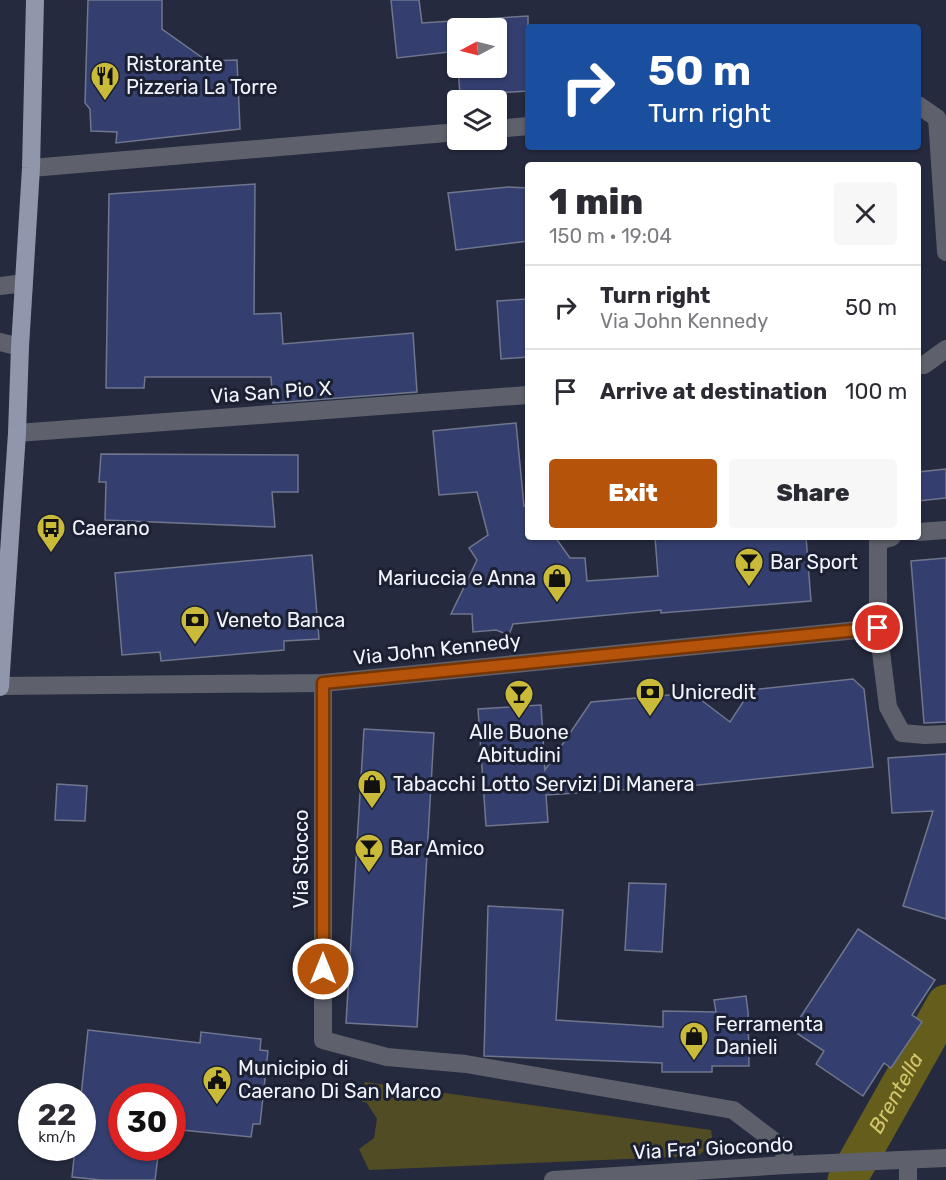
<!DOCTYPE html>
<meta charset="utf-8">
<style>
body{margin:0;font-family:Rubik,sans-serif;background:#f7f7f7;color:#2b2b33;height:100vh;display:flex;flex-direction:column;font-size:22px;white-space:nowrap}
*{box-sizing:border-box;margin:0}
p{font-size:20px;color:#7c7c81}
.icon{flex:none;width:33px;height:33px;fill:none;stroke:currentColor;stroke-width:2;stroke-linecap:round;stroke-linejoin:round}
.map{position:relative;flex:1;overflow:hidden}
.sheet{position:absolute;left:525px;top:162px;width:396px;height:378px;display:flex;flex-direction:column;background:#fff;border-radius:6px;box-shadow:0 2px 4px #0004}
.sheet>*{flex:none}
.hud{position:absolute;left:525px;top:24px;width:396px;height:126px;border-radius:6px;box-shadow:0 2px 4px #0004;background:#1a4fa0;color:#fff;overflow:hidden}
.needle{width:39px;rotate:263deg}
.controls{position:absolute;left:447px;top:18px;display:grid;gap:12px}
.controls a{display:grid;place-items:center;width:60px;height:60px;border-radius:6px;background:#fff;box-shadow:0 2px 4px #0004;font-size:30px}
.speed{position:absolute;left:18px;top:1083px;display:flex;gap:12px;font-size:30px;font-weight:700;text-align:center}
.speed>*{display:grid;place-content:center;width:78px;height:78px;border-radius:50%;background:#fff;box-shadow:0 2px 4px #0004;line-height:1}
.speed small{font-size:15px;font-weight:400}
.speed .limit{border:9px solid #d22;background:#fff;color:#111}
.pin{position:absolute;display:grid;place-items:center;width:51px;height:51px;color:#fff;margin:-26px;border:3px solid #fff;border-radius:50%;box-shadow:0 2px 6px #0007}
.me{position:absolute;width:66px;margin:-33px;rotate:0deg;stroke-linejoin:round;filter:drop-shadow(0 0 4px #0008)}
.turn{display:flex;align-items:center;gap:21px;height:126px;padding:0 24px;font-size:27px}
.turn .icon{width:78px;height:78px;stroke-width:2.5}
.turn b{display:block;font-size:42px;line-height:51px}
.round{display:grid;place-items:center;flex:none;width:63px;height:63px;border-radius:6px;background:#f7f7f7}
.overview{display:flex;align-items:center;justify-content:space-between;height:102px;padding:0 24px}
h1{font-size:36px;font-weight:800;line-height:45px}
.button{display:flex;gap:12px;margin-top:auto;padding:12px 24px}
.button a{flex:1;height:69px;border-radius:6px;background:#b45309;color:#fff;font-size:24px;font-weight:800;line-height:69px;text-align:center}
.button a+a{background:#f7f7f7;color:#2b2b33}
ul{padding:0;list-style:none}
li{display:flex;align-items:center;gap:18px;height:84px;padding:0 24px;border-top:2px solid #e1e1e2}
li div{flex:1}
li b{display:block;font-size:22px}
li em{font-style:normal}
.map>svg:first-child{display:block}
.green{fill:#514c24}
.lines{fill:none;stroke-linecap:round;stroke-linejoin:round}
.canal{stroke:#655d1c;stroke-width:39}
.building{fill:#343f70;stroke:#6f768d;stroke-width:1.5}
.minor{stroke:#5e616b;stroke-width:18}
.major{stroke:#9096ab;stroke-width:18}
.route-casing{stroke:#753606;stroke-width:15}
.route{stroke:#b45309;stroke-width:10}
.labels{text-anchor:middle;stroke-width:6;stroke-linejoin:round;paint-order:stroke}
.poi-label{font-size:20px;fill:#f2f5fd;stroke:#1b2033;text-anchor:start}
.street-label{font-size:20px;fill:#f2f5fd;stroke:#1b2033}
.water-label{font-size:21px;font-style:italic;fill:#d1c66a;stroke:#1b2033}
</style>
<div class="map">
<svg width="946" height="1180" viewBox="0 0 946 1180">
<rect width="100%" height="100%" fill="#252a3e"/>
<path class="green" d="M365,1082L711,1130L713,1143L698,1156L369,1170L359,1149L374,1138L377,1119L367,1103L357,1100Z"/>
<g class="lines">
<path class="canal" id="s1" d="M847,1180L946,1004"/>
</g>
<g class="building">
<path d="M88,0H162V29L207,61L237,60L240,129L116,143L117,132L91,131L90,109L85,103Z"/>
<path d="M391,0H419L422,23L528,16V91L460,95L458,68H496V28H458V64L457,51L397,58Z"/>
<path d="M255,184L254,314L281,313L283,344L413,333L417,392L273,403L271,377H145L144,388H106L109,194Z"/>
<path d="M508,187L528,188V241L456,250L448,193Z"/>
<path d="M528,299V357L501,359L497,301Z"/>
<path d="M516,423L524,506L528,503V537H555L570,558H585L587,581L658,576L655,537H806L811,601L661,613V610L513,624L509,635L496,630L473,632L472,614H451L477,560L469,548L488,535L477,492L439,495L433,431Z"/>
<path d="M101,454L298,455V492H272L275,527L105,520L106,482H99Z"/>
<path d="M946,469V498L918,501V472Z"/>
<path d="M312,555L319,639L284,641V650L161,661L160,652L122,655L115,573Z"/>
<path d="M946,558V722L924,723L911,561Z"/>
<path d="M853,679L864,689L873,767L698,785L546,795L548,822L486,826L478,709L541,705L545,770L591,702L692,693L730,722L751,690Z"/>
<path d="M364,729L434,733L417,1027L346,1023Z"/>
<path d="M946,754V919L903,906L933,811L892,813L888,758Z"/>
<path d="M57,784L87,786L85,821L55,820Z"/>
<path d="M629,883L666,884L662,952L625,950Z"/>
<path d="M488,906L563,910L556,1020L663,1027V1011L716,1012L714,1000L746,996L748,1012L749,1066H712V1072H662V1063L484,1056Z"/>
<path d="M858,929L935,980L912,1015L922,1022L891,1068L884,1063L863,1096L816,1064L824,1051L792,1030Z"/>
<path d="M88,1030L200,1043L201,1032L261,1039L260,1050L268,1051L260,1124H253L251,1137L172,1129V1096H122V1148H159L155,1180H101L72,1177L75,1148H82V1096H81Z"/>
</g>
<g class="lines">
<g class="minor">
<path d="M918,105L937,118L946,252"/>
<path d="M496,129L528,126"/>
<path d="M31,168L458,132"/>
<path d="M0,286L24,283"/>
<path d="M0,342L20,347"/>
<path d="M918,365H924L946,349"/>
<path d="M17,433L528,395"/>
<path d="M918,532L946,530"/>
<path d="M892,537L878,541V628L888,707L902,733L925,735L946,734"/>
<path d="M323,683V1040L387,1057L466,1064L733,1110L783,1148L786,1165"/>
<path d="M0,686L323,683L878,628"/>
<path d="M553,1180L786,1165L946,1158"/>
<path d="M908,1180V1160"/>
</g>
<path class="major" d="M0,687L17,433L20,347L31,168L35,0"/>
</g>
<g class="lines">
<g class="route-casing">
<path id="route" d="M323,969V683L878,628"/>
</g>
<use href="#route" class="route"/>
</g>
<defs>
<g id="restaurant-pin" transform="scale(1.5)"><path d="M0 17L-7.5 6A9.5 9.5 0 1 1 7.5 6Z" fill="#caba3a" stroke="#1b2033"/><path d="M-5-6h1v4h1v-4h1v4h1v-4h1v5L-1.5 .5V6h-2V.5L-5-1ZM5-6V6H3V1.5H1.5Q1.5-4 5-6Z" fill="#111"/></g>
<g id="bus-pin" transform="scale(1.5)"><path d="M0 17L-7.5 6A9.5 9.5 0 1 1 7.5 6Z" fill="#caba3a" stroke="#1b2033"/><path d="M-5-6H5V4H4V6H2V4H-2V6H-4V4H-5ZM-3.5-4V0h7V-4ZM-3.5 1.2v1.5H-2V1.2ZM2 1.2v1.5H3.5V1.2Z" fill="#111"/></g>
<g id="bar-pin" transform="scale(1.5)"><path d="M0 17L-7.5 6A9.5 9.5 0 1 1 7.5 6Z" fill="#caba3a" stroke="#1b2033"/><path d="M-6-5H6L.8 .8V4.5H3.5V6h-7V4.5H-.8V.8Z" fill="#111"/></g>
<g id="shop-pin" transform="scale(1.5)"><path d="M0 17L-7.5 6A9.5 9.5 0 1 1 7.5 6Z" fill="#caba3a" stroke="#1b2033"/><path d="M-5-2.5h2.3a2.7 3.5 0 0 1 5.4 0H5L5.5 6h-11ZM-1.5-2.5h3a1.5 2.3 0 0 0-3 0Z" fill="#111"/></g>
<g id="bank-pin" transform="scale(1.5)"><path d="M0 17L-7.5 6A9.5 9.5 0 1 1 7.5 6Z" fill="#caba3a" stroke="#1b2033"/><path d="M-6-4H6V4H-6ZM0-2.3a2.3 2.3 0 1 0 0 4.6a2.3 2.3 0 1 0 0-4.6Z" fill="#111"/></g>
<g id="civic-pin" transform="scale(1.5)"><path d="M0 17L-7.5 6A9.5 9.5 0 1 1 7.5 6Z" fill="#caba3a" stroke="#1b2033"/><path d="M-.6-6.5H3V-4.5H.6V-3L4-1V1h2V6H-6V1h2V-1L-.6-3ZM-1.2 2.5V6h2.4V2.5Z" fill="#111"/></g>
</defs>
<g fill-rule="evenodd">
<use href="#restaurant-pin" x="105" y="76"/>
<use href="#bus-pin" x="51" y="528"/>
<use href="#bar-pin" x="749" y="562"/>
<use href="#shop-pin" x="557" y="578"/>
<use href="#bank-pin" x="195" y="620"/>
<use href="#bank-pin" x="650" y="692"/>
<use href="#bar-pin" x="519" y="694"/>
<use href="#shop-pin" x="372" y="784"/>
<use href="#bar-pin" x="369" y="848"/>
<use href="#shop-pin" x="694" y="1036"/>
<use href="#civic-pin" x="217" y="1080"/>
</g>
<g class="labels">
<g class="poi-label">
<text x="126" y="71">Ristorante<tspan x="126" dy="23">Pizzeria La Torre</tspan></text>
<text x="72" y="535">Caerano</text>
<text x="770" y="569">Bar Sport</text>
<text x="536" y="585" text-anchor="end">Mariuccia e Anna</text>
<text x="216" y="627">Veneto Banca</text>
<text x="671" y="699">Unicredit</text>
<text x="519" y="739" text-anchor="middle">Alle Buone<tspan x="519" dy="23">Abitudini</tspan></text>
<text x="393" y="791">Tabacchi Lotto Servizi Di Manera</text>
<text x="390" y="855">Bar Amico</text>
<text x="715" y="1031">Ferramenta<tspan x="715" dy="23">Danieli</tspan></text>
<text x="238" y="1075">Municipio di<tspan x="238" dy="23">Caerano Di San Marco</tspan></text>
</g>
<g class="street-label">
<text transform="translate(271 392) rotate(-4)" y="7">Via San Pio X</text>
<text transform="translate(437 649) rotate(-6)" y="7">Via John Kennedy</text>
<text transform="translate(301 859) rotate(-90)" y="7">Via Stocco</text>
<text transform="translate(713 1148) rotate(-3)" y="7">Via Fra' Giocondo</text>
</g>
<g class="water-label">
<text dy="7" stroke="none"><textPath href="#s1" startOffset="100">Brentella</textPath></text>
</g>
</g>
</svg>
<div class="controls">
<a><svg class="needle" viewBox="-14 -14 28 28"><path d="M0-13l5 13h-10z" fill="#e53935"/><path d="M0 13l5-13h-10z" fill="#7c7c81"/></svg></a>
<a><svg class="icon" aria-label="layers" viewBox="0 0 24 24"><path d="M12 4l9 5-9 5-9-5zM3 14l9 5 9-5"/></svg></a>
</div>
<div class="speed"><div>22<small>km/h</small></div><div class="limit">30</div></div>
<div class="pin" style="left:878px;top:628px;background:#d93025"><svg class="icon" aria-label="arrive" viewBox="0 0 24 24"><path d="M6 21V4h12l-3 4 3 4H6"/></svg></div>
<svg class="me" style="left:323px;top:969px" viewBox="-20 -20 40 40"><circle r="17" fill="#b45309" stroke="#fff" stroke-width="3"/><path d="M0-11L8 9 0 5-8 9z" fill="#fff"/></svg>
<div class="hud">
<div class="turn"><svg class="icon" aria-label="right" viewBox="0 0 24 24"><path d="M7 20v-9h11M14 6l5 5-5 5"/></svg><div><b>50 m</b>Turn right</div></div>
</div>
<section class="sheet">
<div class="overview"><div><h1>1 min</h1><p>150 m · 19:04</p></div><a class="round"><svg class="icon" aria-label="close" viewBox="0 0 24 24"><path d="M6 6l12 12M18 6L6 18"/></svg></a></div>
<ul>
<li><svg class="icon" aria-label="right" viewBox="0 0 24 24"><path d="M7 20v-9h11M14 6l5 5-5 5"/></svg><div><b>Turn right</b><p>Via John Kennedy</p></div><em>50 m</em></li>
<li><svg class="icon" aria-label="arrive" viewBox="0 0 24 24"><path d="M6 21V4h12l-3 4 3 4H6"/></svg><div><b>Arrive at destination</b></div><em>100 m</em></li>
</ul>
<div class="button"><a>Exit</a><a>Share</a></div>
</section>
</div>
